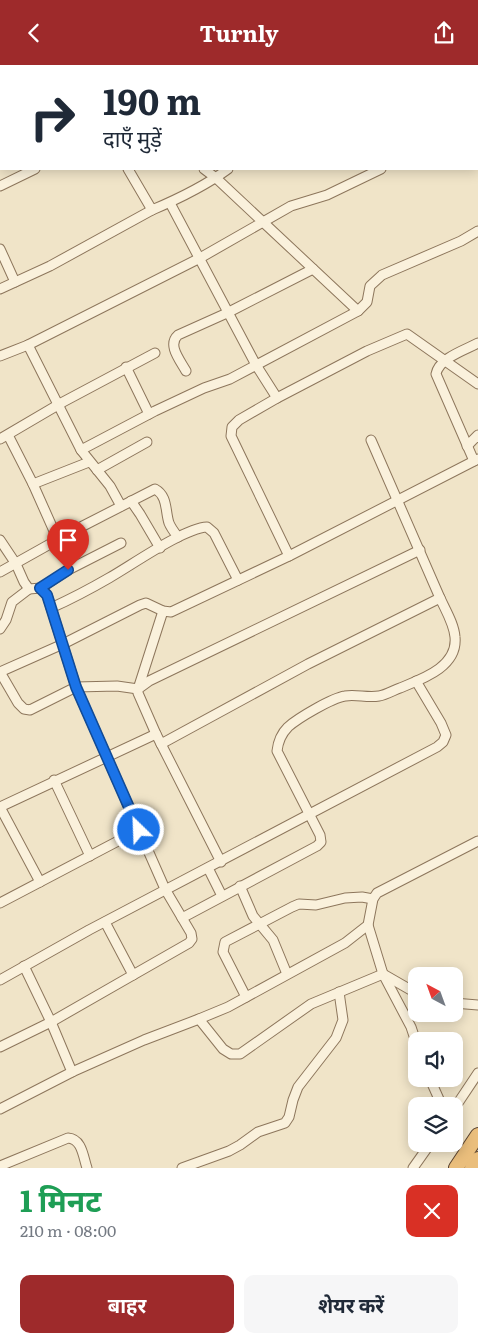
<!DOCTYPE html>
<html lang="hi">
<meta charset="utf-8">
<style>
body{margin:0;font-family:Literata,"Noto Sans Devanagari",serif;background:#f6f6f7;color:#1f2937;height:100vh;display:flex;flex-direction:column;font-size:19px;white-space:nowrap}
*{box-sizing:border-box;margin:0}
p{font-size:16px;color:#747a83}
.icon{flex:none;width:28px;height:28px;fill:none;stroke:currentColor;stroke-width:2;stroke-linecap:round;stroke-linejoin:round}
.map{position:relative;height:1103px;overflow:hidden}
.sheet{display:flex;flex-direction:column;background:#fff;flex:1}
.sheet>*{flex:none}
.hud{position:absolute;left:0px;top:0px;width:479px;height:105px;box-shadow:0 2px 12px #0003;background:#fff;color:#1f2937;overflow:hidden}
.needle{width:32px;rotate:319deg}
.tools{position:absolute;left:408px;top:902px;display:grid;gap:10px}
.tools a{display:grid;place-items:center;width:55px;height:55px;border-radius:10px;background:#fff;box-shadow:0 2px 12px #0003;font-size:25px}
.pin{position:absolute;display:grid;place-items:center;width:42px;height:42px;color:#fff;margin:-51px -21px;border-radius:50% 50% 50% 0;rotate:-45deg;box-shadow:0 0 5px #0007}
.pin .icon{rotate:45deg}
.me{position:absolute;width:55px;margin:-28px;rotate:336deg;stroke-linejoin:round;filter:drop-shadow(0 0 4px #0008)}
.turn{display:flex;align-items:center;gap:18px;height:105px;padding:0 20px;font-size:22px}
.turn .icon{width:65px;height:65px;stroke-width:2.5}
.turn b{display:block;font-size:35px;line-height:42px}
.round{display:grid;place-items:center;flex:none;width:52px;height:52px;border-radius:10px;background:#f6f6f7}
.summary{display:flex;align-items:center;justify-content:space-between;height:85px;padding:0 20px}
h1{font-size:30px;font-weight:700;line-height:38px;color:#1e9e55}
.cta{display:flex;gap:10px;margin-top:auto;padding:10px 20px}
.cta a{flex:1;height:58px;border-radius:10px;background:#9e2a2b;color:#fff;font-size:20px;font-weight:700;line-height:58px;text-align:center}
.cta a+a{background:#f6f6f7;color:#1f2937}
header{display:flex;justify-content:space-between;align-items:center;height:65px;padding:0 20px;background:#9e2a2b;color:#fff;font-size:22px;font-weight:700}
.map>svg:first-child{display:block}
.lines{fill:none;stroke-linecap:round;stroke-linejoin:round}
.minor-casing{stroke:#8d765c;stroke-width:11}
.trunk-casing{stroke:#5b4430;stroke-width:16}
.minor{stroke:#faf1dc;stroke-width:9}
.trunk{stroke:#eabe7c;stroke-width:14}
.route-casing{stroke:#114b97;stroke-width:12}
.route{stroke:#1a73e8;stroke-width:9}
</style>
<header><svg class="icon" aria-label="back" viewBox="0 0 24 24"><path d="M15 5l-7 7 7 7"/></svg>Turnly<svg class="icon" aria-label="share" viewBox="0 0 24 24"><path d="M12 15V3M7 8l5-5 5 5M5 13v7h14v-7"/></svg></header>
<div class="map">
<svg width="478" height="1103" viewBox="0 0 478 1103">
<rect width="100%" height="100%" fill="#f0e4c8"/>
<g class="lines">
<g class="minor-casing">
<g id="minor">
<path d="M88,0L90,1"/>
<path d="M165,0L166,1"/>
<path d="M230,0L231,1"/>
<path d="M432,0L433,1"/>
<path d="M29,1L31,0"/>
<path d="M68,1L70,0"/>
<path d="M172,1L174,0"/>
<path d="M347,1L350,0"/>
<path d="M0,46L1,45"/>
<path d="M478,57V56"/>
<path d="M478,78V79"/>
<path d="M128,104L152,145C178,134 205,121 228,104"/>
<path d="M204,104L216,113L358,246"/>
<path d="M0,121L35,104"/>
<path d="M170,138L256,300L277,333"/>
<path d="M0,184L15,217"/>
<path d="M0,224L50,201L152,145"/>
<path d="M28,280L81,385L110,421L121,441"/>
<path d="M0,291L28,280L200,193L291,141L327,130L381,104"/>
<path d="M126,302L149,349"/>
<path d="M186,306C180,295 167,280 178,270L227,248L313,204"/>
<path d="M8,370L33,419L58,475"/>
<path d="M0,374L63,337L155,288"/>
<path d="M467,381L478,370"/>
<path d="M81,385L155,346L204,323L230,314L358,246L367,237L370,221L382,210L461,176L478,166"/>
<path d="M474,396L436,309C439,293 465,285 478,278"/>
<path d="M97,405L147,377"/>
<path d="M33,419L89,397"/>
<path d="M131,436L140,449L160,483"/>
<path d="M0,475L16,499L24,517L29,524L41,523L47,530L76,622L165,824L191,868L192,874L189,878L133,910"/>
<path d="M289,491L231,371L232,362L239,355L277,333L367,286L407,269L478,319"/>
<path d="M0,507L75,465L155,424C168,431 165,446 169,458C171,463 175,468 178,472"/>
<path d="M41,523L68,505L121,478"/>
<path d="M51,543C71,534 90,524 109,513C132,500 184,463 207,462L214,468L238,515"/>
<path d="M0,564L6,555L12,537L29,524"/>
<path d="M0,607L63,579L140,540L146,538L163,546L171,547L289,491L478,394"/>
<path d="M0,607L18,638L24,644L30,645L76,622L117,621L138,624L163,546"/>
<path d="M161,679L308,599L440,533L371,375"/>
<path d="M54,715L90,791"/>
<path d="M0,742L156,669"/>
<path d="M0,742L40,817"/>
<path d="M221,797L156,669L138,628V624L149,616L420,485"/>
<path d="M208,803L222,831"/>
<path d="M240,821L253,851L273,875L287,909"/>
<path d="M0,838L139,765"/>
<path d="M182,853L317,781L321,777L320,770L277,686C278,677 281,669 288,662C298,653 332,633 345,631C356,629 367,633 379,631C386,630 394,625 400,623C422,614 458,602 455,572C454,559 446,546 440,533"/>
<path d="M368,860L383,909L411,962L416,977"/>
<path d="M0,915L89,865L437,682L443,677L446,670L441,658L416,616"/>
<path d="M246,932L223,887L225,877L292,842L299,839L316,840L345,833L362,832L373,834"/>
<path d="M454,938L478,940"/>
<path d="M199,954L223,984L231,989H240L311,939L383,909L416,928"/>
<path d="M0,982L51,957L24,901"/>
<path d="M72,1007L144,975L199,954L228,942L345,878L368,860L373,834L377,828L478,776"/>
<path d="M430,1014L442,1041"/>
<path d="M0,1044L72,1007L51,957L133,910L105,857"/>
<path d="M454,1044L478,1008"/>
<path d="M0,1101L68,1073C82,1074 83,1091 87,1103"/>
<path d="M182,1103L229,1086L240,1080L258,1067L285,1058L289,1052L293,1035L298,1022L336,973L343,955L339,927"/>
<path d="M413,1103L430,1079"/>
</g>
</g>
<g class="trunk-casing">
<g id="trunk">
<path d="M456,1103L478,1070"/>
<path d="M472,1103L478,1094"/>
</g>
</g>
<use href="#minor" class="minor"/>
<use href="#trunk" class="trunk"/>
</g>
<g class="lines">
<g class="route-casing">
<path id="route" d="M68,505L40,523L47,530L76,622L139,765"/>
</g>
<use href="#route" class="route"/>
</g>
</svg>
<div class="tools">
<a><svg class="needle" viewBox="-14 -14 28 28"><path d="M0-13l5 13h-10z" fill="#e53935"/><path d="M0 13l5-13h-10z" fill="#747a83"/></svg></a>
<a><svg class="icon" aria-label="sound" viewBox="0 0 24 24"><path d="M4 9h4l5-4v14l-5-4H4zM17 9q2 3 0 6"/></svg></a>
<a><svg class="icon" aria-label="layers" viewBox="0 0 24 24"><path d="M12 4l9 5-9 5-9-5zM3 14l9 5 9-5"/></svg></a>
</div>
<div class="pin" style="left:68px;top:505px;background:#d93025"><svg class="icon" aria-label="arrive" viewBox="0 0 24 24"><path d="M6 21V4h12l-3 4 3 4H6"/></svg></div>
<svg class="me" style="left:139px;top:765px" viewBox="-20 -20 40 40"><circle r="17" fill="#1a73e8" stroke="#fff" stroke-width="3"/><path d="M0-11L8 9 0 5-8 9z" fill="#fff"/></svg>
<div class="hud">
<div class="turn"><svg class="icon" aria-label="right" viewBox="0 0 24 24"><path d="M7 20v-9h11M14 6l5 5-5 5"/></svg><div><b>190 m</b>दाएँ मुड़ें</div></div>
</div>
</div>
<section class="sheet">
<div class="summary"><div><h1>1 मिनट</h1><p>210 m · 08:00</p></div><a class="round" style="background:#d93025;color:#fff"><svg class="icon" aria-label="close" viewBox="0 0 24 24"><path d="M6 6l12 12M18 6L6 18"/></svg></a></div>
<div class="cta"><a>बाहर</a><a>शेयर करें</a></div>
</section>
